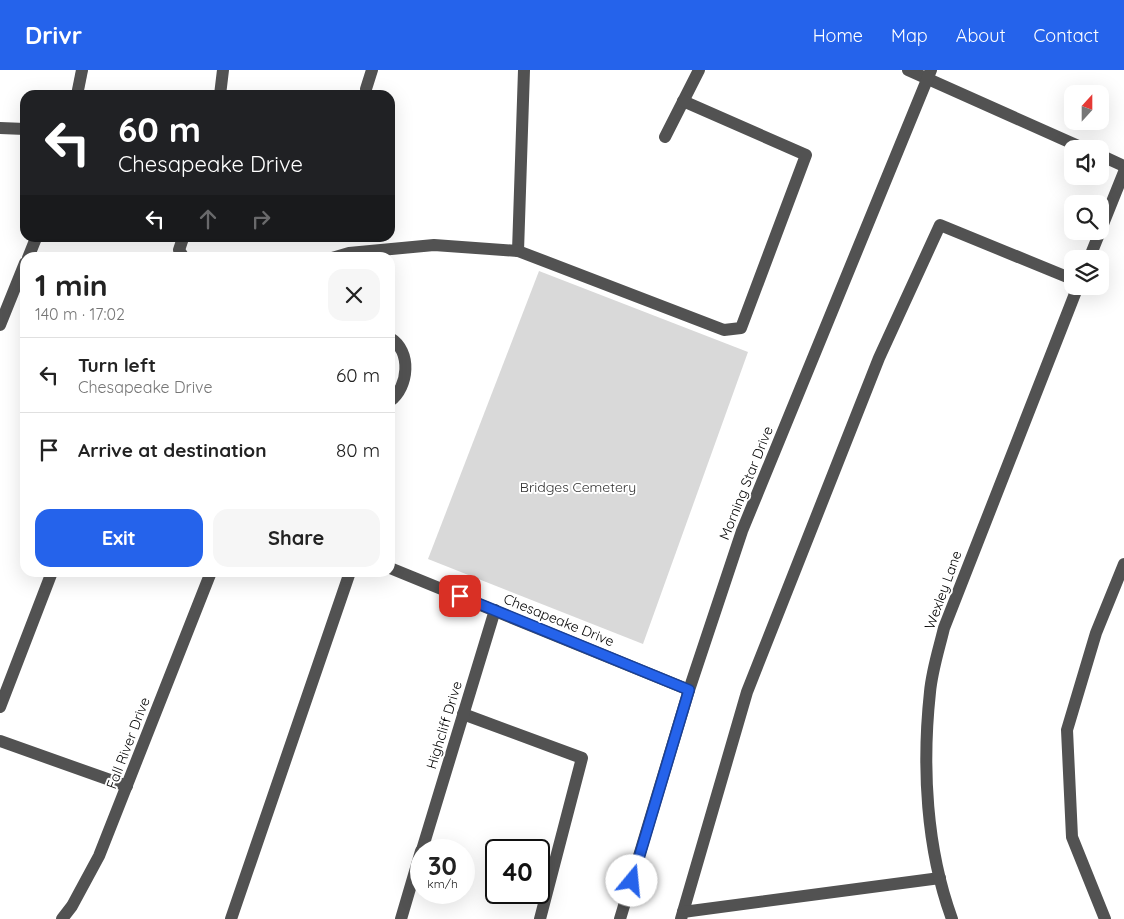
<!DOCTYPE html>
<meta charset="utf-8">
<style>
body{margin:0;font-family:Quicksand,sans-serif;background:#f6f6f6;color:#222;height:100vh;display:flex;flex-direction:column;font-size:19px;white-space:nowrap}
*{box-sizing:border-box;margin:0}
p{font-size:16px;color:#767676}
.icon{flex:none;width:28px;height:28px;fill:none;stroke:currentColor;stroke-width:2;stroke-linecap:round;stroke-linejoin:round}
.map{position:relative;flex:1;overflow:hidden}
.sheet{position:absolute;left:20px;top:182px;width:375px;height:325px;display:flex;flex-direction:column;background:#fff;border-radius:15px;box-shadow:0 5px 20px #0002}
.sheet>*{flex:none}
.guide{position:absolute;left:20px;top:20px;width:375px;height:152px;border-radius:15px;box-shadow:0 5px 20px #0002;background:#202124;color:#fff;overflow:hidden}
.needle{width:32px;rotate:21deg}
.buttons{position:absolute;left:1064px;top:15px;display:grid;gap:10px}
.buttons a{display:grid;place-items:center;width:45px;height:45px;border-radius:10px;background:#fff;box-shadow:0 5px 20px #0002;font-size:25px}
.speed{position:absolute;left:410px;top:769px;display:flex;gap:10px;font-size:25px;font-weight:700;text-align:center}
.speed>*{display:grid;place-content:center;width:65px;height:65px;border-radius:50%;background:#fff;box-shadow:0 5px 20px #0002;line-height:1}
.speed small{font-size:12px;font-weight:400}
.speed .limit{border:2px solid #111;border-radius:8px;background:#fff;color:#111}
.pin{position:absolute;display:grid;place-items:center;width:42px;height:42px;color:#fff;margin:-21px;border-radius:10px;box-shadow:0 2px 8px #0006}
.me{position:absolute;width:55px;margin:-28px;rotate:17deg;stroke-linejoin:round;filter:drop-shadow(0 0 4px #0008)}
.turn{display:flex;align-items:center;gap:18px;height:105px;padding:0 15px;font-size:22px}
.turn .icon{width:65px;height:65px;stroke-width:2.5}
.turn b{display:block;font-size:35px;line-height:42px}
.lanes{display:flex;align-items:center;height:48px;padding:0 15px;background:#0003;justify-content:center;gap:25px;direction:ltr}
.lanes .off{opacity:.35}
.round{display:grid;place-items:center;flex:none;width:52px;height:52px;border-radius:15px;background:#f6f6f6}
.summary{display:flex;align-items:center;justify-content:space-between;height:85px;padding:0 15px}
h1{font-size:30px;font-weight:800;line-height:38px}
.action{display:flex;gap:10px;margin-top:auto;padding:10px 15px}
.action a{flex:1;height:58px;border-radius:15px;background:#2563eb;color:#fff;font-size:20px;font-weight:800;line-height:58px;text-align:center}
.action a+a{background:#f6f6f6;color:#222}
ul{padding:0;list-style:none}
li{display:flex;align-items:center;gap:15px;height:75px;padding:0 15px;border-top:1px solid #e0e0e0}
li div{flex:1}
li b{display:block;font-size:19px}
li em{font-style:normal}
header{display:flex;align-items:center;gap:30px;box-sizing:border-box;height:70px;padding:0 25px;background:#2563eb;color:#fff}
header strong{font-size:24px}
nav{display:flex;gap:28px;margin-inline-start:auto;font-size:18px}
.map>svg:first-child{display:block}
.green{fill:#d9d9d9}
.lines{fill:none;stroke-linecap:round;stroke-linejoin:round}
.minor{stroke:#525252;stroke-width:12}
.route-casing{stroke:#184099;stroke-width:12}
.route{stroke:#2563eb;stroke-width:9}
.labels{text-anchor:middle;stroke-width:4;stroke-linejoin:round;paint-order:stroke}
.street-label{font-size:14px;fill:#000;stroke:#fff}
.park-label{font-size:14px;fill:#303030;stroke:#fff}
</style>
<header>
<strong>Drivr</strong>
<nav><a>Home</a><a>Map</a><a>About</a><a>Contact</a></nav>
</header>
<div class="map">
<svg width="1124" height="849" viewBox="0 0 1124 849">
<rect width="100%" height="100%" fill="#fff"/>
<path class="green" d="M539,201L748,282L643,574L428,489Z"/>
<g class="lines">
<g class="minor">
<path d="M908,0L1085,79"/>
<path d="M366,19L372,0"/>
<path d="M77,25L82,0"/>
<path d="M220,25L223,0"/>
<path d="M0,58L25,59"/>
<path d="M665,67L699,0"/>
<path d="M1100,85L1124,96"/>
<path d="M183,168L179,180L184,188"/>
<path d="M518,181L524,0"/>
<path d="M28,188L36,168"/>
<path d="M332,188L349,183L434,175L518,181L724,260L741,258L806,85L683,31"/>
<path d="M1089,189L1124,102"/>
<path d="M0,255L25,193"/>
<path d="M390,268C412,281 409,317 390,331"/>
<path d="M390,498L689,620"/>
<path d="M0,637L52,502"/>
<path d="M463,644L582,688L540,849"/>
<path d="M0,671L127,716"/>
<path d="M422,780L495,540"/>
<path d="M683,842L747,622L879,288L940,155L1072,209"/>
<path d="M62,849L72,836L99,786L211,502"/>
<path d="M231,849L350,502"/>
<path d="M401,849L421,781"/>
<path d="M620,849L689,620L742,461L931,0"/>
<path d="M681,849L683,842L940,808"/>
<path d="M952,849C926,778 922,696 930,622C932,600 939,579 944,558L1078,216"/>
<path d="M1105,849L1072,767L1067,660L1096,563L1124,494"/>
</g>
</g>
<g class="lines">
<g class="route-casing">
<path id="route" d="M460,526L689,620L632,811"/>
</g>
<use href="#route" class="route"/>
</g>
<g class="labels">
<g class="street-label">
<text transform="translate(746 413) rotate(-68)" y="5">Morning Star Drive</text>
<text transform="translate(943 520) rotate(-70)" y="5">Wexley Lane</text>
<text transform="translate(559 550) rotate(22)" y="5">Chesapeake Drive</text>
<text transform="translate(444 655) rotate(-73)" y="5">Highcliff Drive</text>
<text transform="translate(128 673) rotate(-69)" y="5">Fall River Drive</text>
</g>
<g class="park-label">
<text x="578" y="422">Bridges Cemetery</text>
</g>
</g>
</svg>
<div class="buttons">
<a><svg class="needle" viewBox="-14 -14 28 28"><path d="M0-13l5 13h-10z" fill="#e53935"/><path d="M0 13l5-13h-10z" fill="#767676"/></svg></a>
<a><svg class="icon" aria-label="sound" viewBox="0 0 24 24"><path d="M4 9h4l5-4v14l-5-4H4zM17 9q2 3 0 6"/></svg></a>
<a><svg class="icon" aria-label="search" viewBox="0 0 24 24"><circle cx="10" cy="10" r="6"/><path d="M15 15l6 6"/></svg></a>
<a><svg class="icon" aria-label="layers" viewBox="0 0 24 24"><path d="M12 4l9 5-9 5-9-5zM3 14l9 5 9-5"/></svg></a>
</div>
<div class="speed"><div>30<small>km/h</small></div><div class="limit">40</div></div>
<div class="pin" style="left:460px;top:526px;background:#d93025"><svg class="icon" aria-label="arrive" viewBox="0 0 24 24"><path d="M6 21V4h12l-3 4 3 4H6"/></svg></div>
<svg class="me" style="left:632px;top:811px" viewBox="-20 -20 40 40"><circle r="19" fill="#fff"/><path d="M0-13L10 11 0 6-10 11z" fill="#2563eb"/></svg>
<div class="guide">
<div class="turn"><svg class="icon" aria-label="left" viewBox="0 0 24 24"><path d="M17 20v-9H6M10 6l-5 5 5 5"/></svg><div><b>60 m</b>Chesapeake Drive</div></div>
<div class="lanes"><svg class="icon" aria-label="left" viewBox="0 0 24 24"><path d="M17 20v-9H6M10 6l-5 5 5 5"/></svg><svg class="icon off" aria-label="ahead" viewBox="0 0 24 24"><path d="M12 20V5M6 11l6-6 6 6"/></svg><svg class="icon off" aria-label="right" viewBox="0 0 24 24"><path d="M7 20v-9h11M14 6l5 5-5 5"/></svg></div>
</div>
<section class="sheet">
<div class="summary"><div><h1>1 min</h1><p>140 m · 17:02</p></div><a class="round"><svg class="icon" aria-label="close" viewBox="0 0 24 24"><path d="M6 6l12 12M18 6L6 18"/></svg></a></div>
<ul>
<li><svg class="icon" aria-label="left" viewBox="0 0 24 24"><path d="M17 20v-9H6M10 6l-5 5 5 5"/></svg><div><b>Turn left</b><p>Chesapeake Drive</p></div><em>60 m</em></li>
<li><svg class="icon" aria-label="arrive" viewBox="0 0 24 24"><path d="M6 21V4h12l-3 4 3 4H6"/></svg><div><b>Arrive at destination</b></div><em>80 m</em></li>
</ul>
<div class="action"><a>Exit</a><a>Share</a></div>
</section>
</div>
